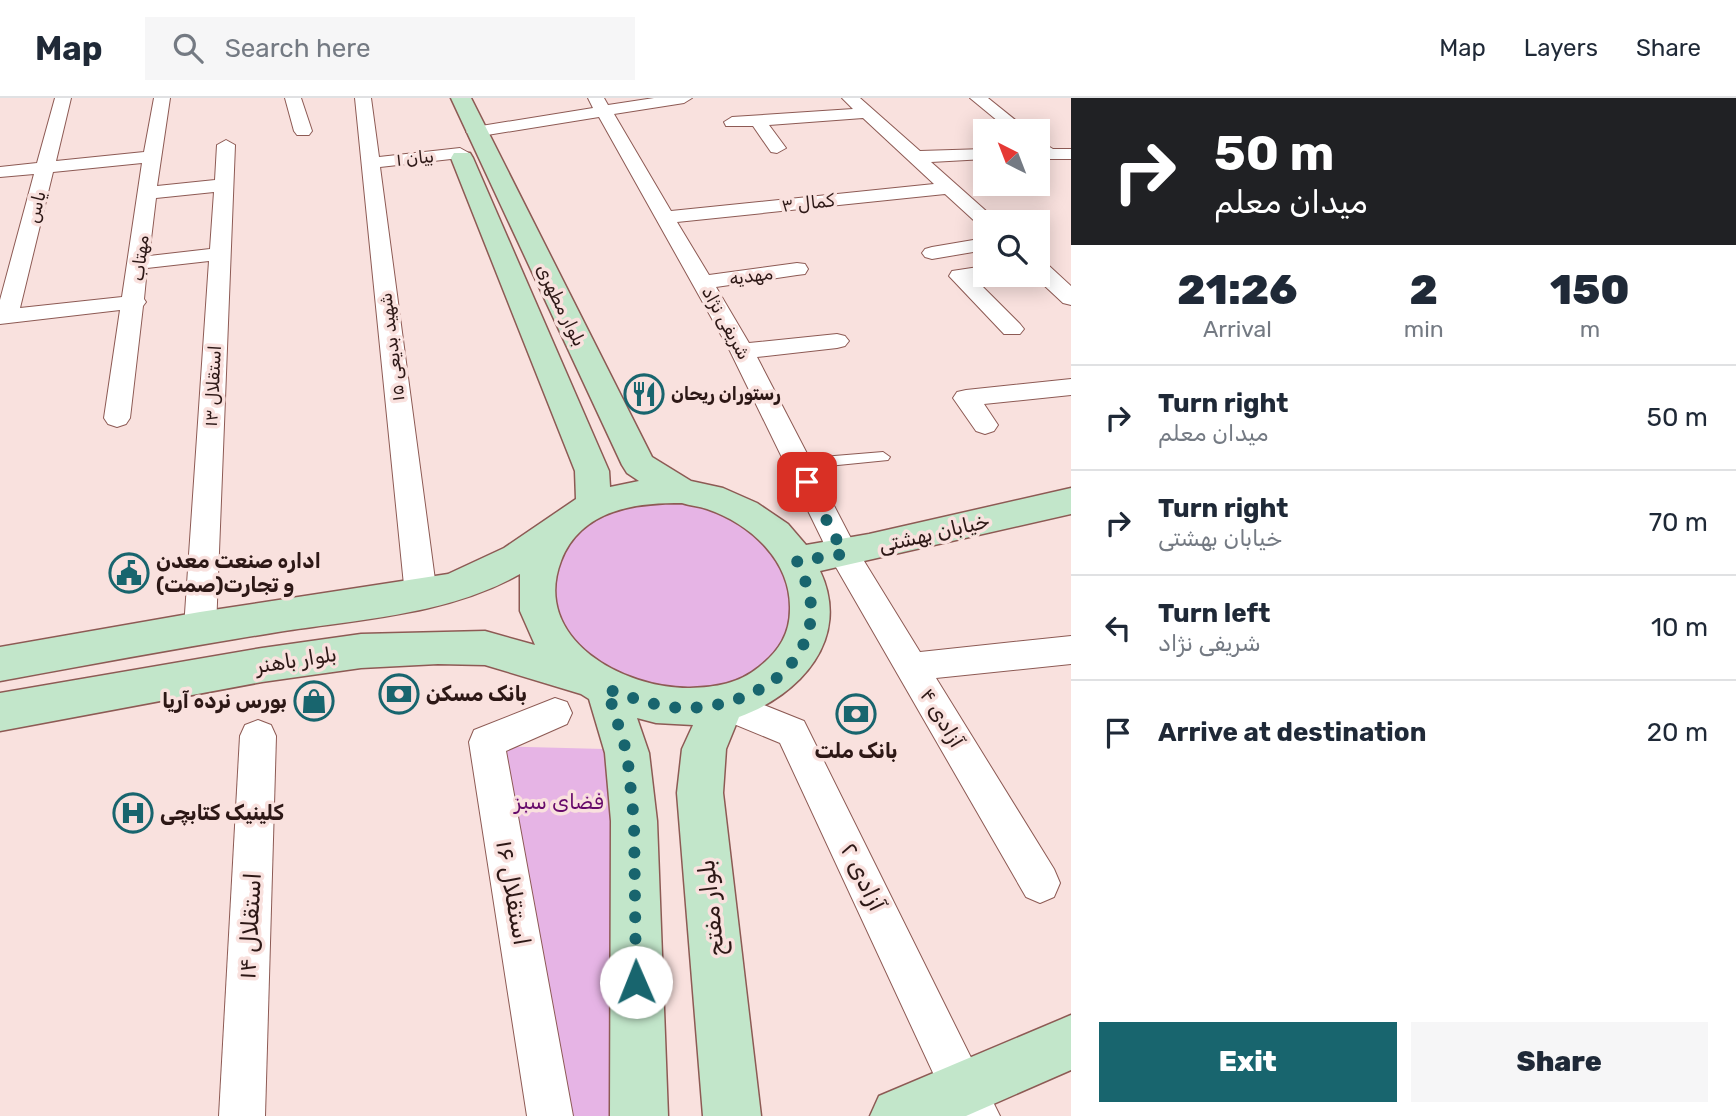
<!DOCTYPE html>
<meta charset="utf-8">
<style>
body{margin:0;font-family:Rubik,"Noto Naskh Arabic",sans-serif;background:#f6f6f7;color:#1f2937;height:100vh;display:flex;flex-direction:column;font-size:26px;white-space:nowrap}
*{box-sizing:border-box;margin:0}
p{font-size:23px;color:#747a83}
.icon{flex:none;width:38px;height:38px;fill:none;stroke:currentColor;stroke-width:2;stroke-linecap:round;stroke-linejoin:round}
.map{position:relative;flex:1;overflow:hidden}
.details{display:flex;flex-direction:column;background:#fff;width:665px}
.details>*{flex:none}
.guide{background:#202124;color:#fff;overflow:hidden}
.needle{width:46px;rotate:318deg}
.buttons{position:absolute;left:973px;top:21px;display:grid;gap:14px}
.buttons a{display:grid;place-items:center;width:77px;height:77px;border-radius:0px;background:#fff;box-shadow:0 4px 18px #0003;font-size:35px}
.pin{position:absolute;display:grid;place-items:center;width:60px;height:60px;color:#fff;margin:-30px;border-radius:14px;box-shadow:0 4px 10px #0006}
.me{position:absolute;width:77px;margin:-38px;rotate:359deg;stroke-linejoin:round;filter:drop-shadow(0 0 5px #0008)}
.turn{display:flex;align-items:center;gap:24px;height:147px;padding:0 28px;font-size:32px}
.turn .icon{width:91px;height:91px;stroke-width:2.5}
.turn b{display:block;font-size:49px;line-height:60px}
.eta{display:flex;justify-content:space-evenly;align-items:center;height:119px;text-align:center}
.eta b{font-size:42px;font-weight:800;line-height:49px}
.primary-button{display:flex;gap:14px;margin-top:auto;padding:14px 28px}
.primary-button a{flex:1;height:80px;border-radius:0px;background:#18656e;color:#fff;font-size:28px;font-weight:800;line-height:80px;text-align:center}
.primary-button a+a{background:#f6f6f7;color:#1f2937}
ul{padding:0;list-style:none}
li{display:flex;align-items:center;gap:21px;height:105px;padding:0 28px;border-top:2px solid #e0e1e3}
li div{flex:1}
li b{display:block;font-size:26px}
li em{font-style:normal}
header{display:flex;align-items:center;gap:42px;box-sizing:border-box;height:98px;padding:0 35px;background:#fff;border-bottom:2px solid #e0e1e3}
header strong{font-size:33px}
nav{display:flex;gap:38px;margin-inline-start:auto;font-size:24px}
.search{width:490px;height:63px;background:#f6f6f7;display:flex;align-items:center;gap:18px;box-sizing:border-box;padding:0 24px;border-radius:0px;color:#747a83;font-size:26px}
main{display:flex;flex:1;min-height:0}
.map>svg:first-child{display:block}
.green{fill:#e6b4e5}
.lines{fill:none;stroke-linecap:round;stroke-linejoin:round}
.lane-casing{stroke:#8d5a54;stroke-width:2}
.street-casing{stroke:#8d5a54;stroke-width:2}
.secondary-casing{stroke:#8d5a54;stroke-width:3}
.lane{fill:#fff;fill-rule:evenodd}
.street{fill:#fff;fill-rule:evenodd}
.secondary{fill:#c2e6ca;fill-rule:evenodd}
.route{stroke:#18656e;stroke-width:12;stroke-dasharray:0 21.6}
.labels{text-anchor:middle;stroke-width:7;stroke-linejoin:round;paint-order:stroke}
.far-street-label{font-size:18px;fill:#2d1816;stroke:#f9e1de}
.far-poi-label{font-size:18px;font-weight:bold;fill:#2d1816;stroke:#f9e1de;text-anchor:start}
.street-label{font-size:21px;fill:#2d1816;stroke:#f9e1de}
.poi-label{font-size:21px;font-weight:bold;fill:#2d1816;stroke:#f9e1de;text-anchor:start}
.park-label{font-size:21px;fill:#670a6a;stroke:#f9e1de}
.near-street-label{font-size:24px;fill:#2d1816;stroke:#f9e1de}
</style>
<header>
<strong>Map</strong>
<div class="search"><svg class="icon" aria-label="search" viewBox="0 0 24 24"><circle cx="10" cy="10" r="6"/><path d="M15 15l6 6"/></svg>Search here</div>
<nav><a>Map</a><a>Layers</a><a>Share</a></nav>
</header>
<main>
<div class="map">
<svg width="1071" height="1018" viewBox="0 0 1071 1018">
<rect width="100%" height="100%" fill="#f9e1de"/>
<g class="green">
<path d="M681,402L718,412L752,430L778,455L796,516L786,546L763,572L729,589L687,596L605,573L575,548L556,517L551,486L559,454L579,429L608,411Z"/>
<path d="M494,648L604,651L615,706L613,1018H561Z"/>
</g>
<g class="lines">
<g class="lane-casing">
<path id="lane" d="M883,354L890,359L888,362L798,371L791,366L798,361Z"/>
</g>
<g class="street-casing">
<g id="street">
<path d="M55,0H71L56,63L144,54L154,0H170L157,88L215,82L217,47L226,42L235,47L216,530L211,539L200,543L189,539L184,530L209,163L147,170L144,201L146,204L143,208L130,320L126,326L117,329L108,326L104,320L120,212L0,226V202L34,76L0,79V69L37,65ZM142,65L122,199L20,210L53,74ZM214,94L210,151L149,158L156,100Z"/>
<path d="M285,0H301L312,33L309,37H297L294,33Z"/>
<path d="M355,0H371L379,59L460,50L469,55L460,60L380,69L437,497L432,506L421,509L410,506L405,497Z"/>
<path d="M588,0H604L608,7L654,0H692L684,5L614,16L671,113L934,86L863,20L769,27L786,50L777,55L771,54L753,28H726L724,24L732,19L853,11L842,0H860L920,53L985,51V61L931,64L994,120L997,124H985V130L980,128L945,96L677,124L709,177L797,165L805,166L808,171L805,176L797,177L716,189L749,245L837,236L845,238L849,243L845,248L837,250L757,259L856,450L920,554L1071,538V566L936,580L1054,771L1060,785L1054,799L1040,805L1026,799L833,464L730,253L599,19L475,39L466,34L475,29L593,10Z"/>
<path d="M970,0H988L1029,33H1010Z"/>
<path d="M1038,42L1053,51H1071V61H1049L1038,56Z"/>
<path d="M985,140V152L932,161L925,159L922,155L925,151L932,149Z"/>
<path d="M1038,164L1046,165L1071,188V207L1063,205L1033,177H1038Z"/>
<path d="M985,168V177H994L976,182L1020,226L1024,231L1020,236H1004L949,178L952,173Z"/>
<path d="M1071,281V297L984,306L998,327L994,333L985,336L976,333L953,300L957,294L966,292Z"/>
<path d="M724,591L804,623L1000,1018H953L780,645L712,617L707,606L712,595Z"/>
<path d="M555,600L567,604L572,615L567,626L506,653L573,1018H527L469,644L474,632Z"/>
<path d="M258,622L271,627L276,638L265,1018H219L240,638L245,627Z"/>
</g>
</g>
<g class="secondary-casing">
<g id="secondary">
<path d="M451,0H471L652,359L691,383L723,390L757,405L788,426L806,447L869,436L1071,390V416L820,473C852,541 800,597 739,619L726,651L723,695L761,1018H703L677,695L682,651L693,627L656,625L637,620L649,655L657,723L668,1018H610L611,723L605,655L589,601L581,596L485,567L438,566L361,570L262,584L0,633V595L262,550L361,536L485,533L535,547L520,513V476C448,517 359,521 278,534C185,549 93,566 0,583V549L200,514L448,476L504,450L576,401L575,373L451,60L454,55H470L473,60L609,373L610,389L639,383L627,375L622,367ZM682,405C690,408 699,408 707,411C751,426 791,463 790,511C790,536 779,553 759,569C738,586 716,589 690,590C624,591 531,541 561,463C570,439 589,422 613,414C635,406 659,405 682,405Z"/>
<path d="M1071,917V972L966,1018H870L879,998Z"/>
</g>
</g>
<use href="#lane" class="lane"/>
<use href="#street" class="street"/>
<use href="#secondary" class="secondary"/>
</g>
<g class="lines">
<path class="route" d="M636,884L634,723L627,655L607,591C633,600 659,610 686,610C741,609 803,581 811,520C813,500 805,481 797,463L844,456L807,384"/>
</g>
<defs>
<g id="restaurant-ring" transform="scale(2.0125)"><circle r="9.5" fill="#f9e1de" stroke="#18656e" stroke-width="1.5"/><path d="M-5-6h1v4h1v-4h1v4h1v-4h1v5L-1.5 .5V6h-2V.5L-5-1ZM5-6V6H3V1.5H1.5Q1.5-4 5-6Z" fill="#18656e"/></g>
<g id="civic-ring" transform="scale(2.0125)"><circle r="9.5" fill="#f9e1de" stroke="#18656e" stroke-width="1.5"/><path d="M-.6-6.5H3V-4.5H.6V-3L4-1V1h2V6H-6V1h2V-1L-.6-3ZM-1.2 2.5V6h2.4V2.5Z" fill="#18656e"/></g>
<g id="bank-ring" transform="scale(2.0125)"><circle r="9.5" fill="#f9e1de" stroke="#18656e" stroke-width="1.5"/><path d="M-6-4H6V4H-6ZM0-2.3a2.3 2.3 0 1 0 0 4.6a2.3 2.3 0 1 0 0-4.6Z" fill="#18656e"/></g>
<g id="shop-ring" transform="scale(2.0125)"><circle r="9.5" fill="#f9e1de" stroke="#18656e" stroke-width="1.5"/><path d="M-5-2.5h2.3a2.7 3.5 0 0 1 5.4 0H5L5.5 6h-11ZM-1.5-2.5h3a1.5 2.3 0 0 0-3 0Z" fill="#18656e"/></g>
<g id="hospital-ring" transform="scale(2.0125)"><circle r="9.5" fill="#f9e1de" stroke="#18656e" stroke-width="1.5"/><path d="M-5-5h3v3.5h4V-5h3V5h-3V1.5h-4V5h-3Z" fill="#18656e"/></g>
</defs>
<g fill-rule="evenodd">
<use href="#restaurant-ring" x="644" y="296"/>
<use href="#civic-ring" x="129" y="475"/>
<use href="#bank-ring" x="399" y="596"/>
<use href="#shop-ring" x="314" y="603"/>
<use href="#bank-ring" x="856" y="616"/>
<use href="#hospital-ring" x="133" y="715"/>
</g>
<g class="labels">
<g class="far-street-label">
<text transform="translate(415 60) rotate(-6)" y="6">بیان ۱</text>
<text transform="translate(808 105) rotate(-6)" y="6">کمال ۳</text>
<text transform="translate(36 109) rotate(-75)" y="6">یاس</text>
<text transform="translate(140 160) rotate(-83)" y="6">مهتاب</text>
<text transform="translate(751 178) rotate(-8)" y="6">مهدیه</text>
<text transform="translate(561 207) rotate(64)" y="6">بلوار مطهری</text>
<text transform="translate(726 225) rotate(61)" y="6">شریفی نژاد</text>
<text transform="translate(392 249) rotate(-97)" y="6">شهید بدیعی ۱۵</text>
<text transform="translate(213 288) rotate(-87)" y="6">استقلال ۱۳</text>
</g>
<g class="far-poi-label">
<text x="671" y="302">رستوران ریحان</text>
</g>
<g class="street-label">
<text transform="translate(934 435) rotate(-13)" y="7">خیابان بهشتی</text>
<text transform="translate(296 562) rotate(-9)" y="7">بلوار باهنر</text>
<text transform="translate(942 620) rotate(59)" y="7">آزادی ۴</text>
</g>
<g class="poi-label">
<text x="156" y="470">اداره صنعت معدن<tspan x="156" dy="24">و تجارت(صمت)</tspan></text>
<text x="426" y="603">بانک مسکن</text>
<text x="287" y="610" text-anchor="end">بورس نرده آریا</text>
<text x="856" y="660" text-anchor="middle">بانک ملت</text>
<text x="160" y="722">کلینیک کتابچی</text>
</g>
<g class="park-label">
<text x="559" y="711">فضای سبز</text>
</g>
<g class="near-street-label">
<text transform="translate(863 779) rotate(64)" y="8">آزادی ۲</text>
<text transform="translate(513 795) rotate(80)" y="8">استقلال ۱۶</text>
<text transform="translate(711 810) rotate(-96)" y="8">بلوار مفتح</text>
<text transform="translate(250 828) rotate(-87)" y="8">استقلال ۱۴</text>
</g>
</g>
</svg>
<div class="buttons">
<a><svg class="needle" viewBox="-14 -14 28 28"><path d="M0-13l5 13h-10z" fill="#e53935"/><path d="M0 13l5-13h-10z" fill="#747a83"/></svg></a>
<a><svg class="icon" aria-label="search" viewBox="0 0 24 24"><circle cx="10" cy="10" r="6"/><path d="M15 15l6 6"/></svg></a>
</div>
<div class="pin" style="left:807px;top:384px;background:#d93025"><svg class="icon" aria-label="arrive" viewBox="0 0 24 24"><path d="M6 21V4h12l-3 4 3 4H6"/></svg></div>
<svg class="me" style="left:636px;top:884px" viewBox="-20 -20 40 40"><circle r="19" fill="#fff"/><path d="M0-13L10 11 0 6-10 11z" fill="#18656e"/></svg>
</div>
<section class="details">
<div class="guide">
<div class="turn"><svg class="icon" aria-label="right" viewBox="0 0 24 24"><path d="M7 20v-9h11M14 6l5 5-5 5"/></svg><div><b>50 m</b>میدان معلم</div></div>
</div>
<div class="eta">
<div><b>21:26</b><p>Arrival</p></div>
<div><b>2</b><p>min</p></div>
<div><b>150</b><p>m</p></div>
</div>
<ul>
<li><svg class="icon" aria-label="right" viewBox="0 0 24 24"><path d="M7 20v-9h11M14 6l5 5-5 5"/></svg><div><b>Turn right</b><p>میدان معلم</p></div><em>50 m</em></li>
<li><svg class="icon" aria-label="right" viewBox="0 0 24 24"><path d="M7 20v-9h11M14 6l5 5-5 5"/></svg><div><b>Turn right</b><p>خیابان بهشتی</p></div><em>70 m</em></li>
<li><svg class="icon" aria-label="left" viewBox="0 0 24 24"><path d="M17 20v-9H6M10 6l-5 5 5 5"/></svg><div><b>Turn left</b><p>شریفی نژاد</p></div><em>10 m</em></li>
<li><svg class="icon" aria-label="arrive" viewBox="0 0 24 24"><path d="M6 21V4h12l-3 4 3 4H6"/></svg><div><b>Arrive at destination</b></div><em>20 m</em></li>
</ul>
<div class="primary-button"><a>Exit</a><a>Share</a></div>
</section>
</main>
